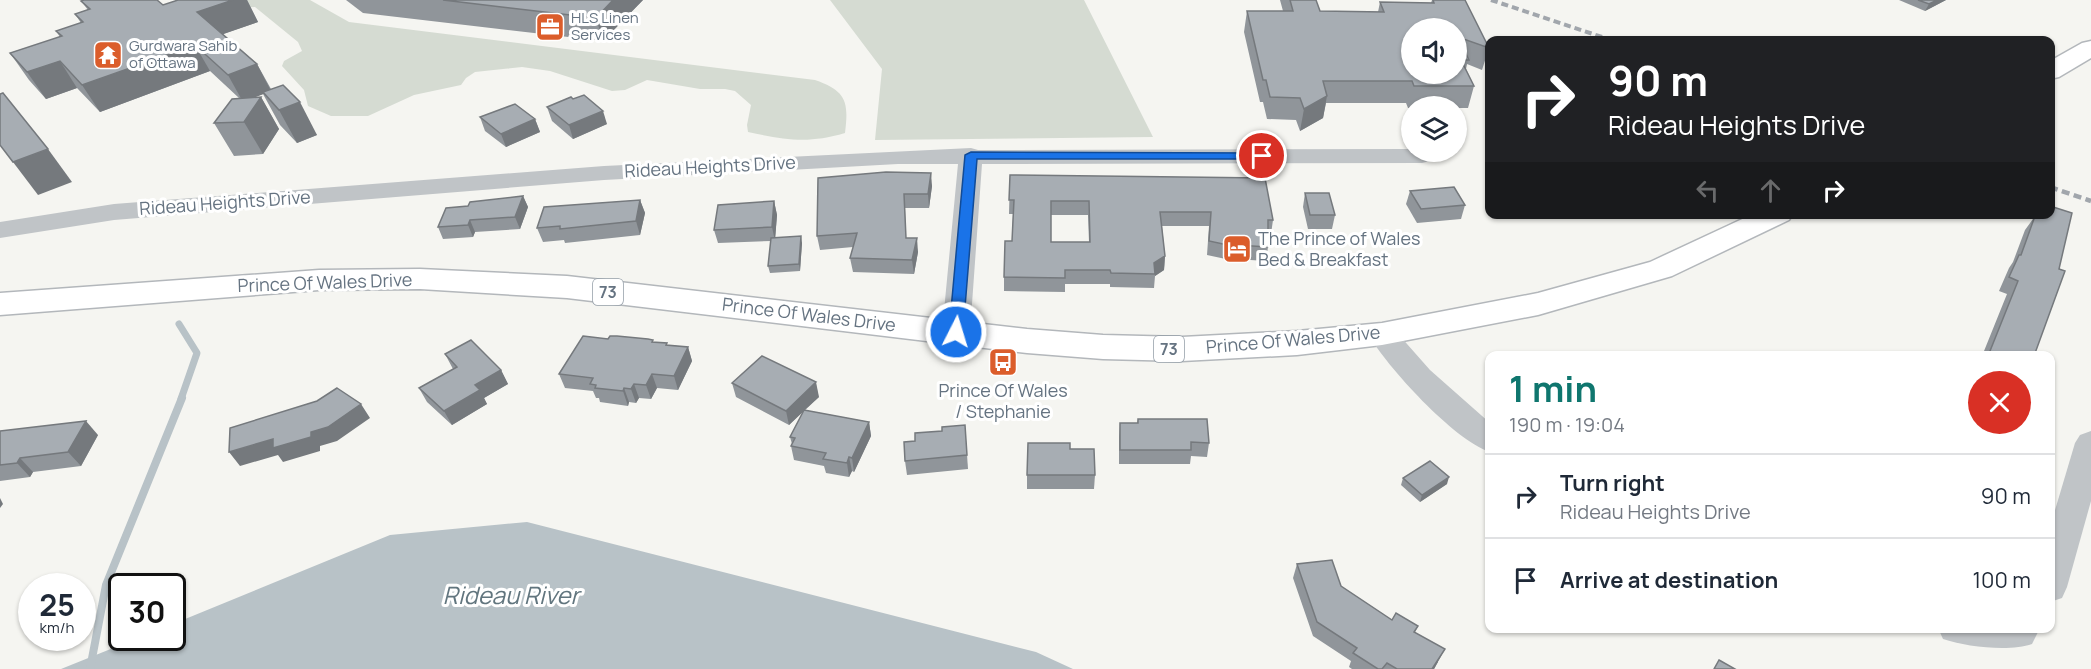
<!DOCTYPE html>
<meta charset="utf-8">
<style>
body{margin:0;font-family:Manrope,sans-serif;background:#f2f2f3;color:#1f2937;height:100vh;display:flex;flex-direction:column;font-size:22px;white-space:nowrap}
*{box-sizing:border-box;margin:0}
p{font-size:20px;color:#747a83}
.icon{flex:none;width:33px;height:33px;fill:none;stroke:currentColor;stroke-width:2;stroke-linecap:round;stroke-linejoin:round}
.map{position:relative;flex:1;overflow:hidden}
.sheet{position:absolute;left:1485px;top:351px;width:570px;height:282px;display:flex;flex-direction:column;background:#fff;border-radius:12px;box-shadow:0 2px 4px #0004}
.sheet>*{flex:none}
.guide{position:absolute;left:1485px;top:36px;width:570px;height:183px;border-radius:12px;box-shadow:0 2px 4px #0004;background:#202124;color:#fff;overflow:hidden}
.tools{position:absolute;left:1401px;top:18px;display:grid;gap:12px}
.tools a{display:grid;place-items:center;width:66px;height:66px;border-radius:50%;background:#fff;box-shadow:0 2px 4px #0004;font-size:30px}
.speed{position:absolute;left:18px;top:573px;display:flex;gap:12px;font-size:30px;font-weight:700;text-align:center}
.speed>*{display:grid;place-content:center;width:78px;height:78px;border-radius:50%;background:#fff;box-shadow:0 2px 4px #0004;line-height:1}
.speed small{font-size:15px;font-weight:400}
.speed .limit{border:3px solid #111;border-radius:9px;background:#fff;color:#111}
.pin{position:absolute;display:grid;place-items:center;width:51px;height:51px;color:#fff;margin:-26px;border:3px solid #fff;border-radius:50%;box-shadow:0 2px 6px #0007}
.me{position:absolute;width:66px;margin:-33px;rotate:5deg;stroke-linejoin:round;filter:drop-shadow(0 0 4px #0008)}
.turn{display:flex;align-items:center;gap:21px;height:126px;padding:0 24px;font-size:27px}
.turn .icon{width:78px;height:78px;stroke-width:2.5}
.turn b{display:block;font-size:42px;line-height:51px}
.lanes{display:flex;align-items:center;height:57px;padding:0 24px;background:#0003;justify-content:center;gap:30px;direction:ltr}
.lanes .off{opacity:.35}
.round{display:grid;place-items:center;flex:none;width:63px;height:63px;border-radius:32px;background:#f2f2f3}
.head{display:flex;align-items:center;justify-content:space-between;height:102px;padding:0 24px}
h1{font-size:36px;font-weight:700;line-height:45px;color:#0f766e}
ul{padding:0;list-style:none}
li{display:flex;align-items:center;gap:18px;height:84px;padding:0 24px;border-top:2px solid #e0e1e3}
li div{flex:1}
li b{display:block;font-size:22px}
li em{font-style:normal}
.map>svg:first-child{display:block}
.green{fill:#d5dbd2}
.water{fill:#b8c2c7}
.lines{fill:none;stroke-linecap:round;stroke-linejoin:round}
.stream-far1{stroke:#b8c2c7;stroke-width:7}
.stream{stroke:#b8c2c7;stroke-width:8}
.major-casing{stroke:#b3b7bb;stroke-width:3}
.minor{fill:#c0c4c7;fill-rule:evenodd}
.major{fill:#fff;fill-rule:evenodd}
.rail-far1{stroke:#a1a6ac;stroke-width:4;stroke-dasharray:7 4;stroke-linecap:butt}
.rail{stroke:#a1a6ac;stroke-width:4.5;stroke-dasharray:8 4.5;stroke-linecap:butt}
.wall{fill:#90959a;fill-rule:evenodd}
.shaded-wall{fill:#75797d}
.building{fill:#a7adb3;stroke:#75797d;stroke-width:1.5;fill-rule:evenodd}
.route{fill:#1a73e8;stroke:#114b97;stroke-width:1.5}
.labels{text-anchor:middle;stroke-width:6;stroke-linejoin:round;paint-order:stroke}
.far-poi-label{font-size:15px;fill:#657381;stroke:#fff;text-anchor:start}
.shield{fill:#fff;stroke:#939da7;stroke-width:1.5}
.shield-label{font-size:16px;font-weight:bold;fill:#657381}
.street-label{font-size:18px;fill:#657381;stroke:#fff}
.poi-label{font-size:18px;fill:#657381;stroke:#fff;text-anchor:start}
.near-water-label{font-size:24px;font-style:italic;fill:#61757e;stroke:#fff}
</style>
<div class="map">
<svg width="2091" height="669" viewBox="0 0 2091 669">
<rect width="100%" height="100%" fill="#f5f5f1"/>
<g class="green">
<path d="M228,0H310L349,22L815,80C846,91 849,101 845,133C808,144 786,140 748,132L747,125L751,105L735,91L725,89H700L647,80L625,90L612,91L550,71L522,67L475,72L466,78L461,85L414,95L368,116H331L308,106L304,90L282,66L284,61L302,51L298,42L255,7L235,8Z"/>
<path d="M830,0H1084L1153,137L875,140L882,69Z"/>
</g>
<path class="water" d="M527,522L1036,652L1073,669H61L138,638H172L173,624L390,535Z"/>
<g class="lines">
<path class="stream-far1" d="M179,324L197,353L181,399"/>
<path class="stream" d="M90,669L106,585L182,398"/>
<g class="major-casing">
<g id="major">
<path d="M2091,41V58L2059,77L2050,79V61L2082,43Z"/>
<path d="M1753,214H1793L1789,220L1672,276L1538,315L1382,345L1297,355L1182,361L1103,359L1027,353L567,298L420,289L319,290L0,315V293L319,270L420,269L567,276L1027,329L1103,335L1182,337L1297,331L1382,323L1538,293L1650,262Z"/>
</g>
</g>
<g class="minor">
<path d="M971,148L978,150L1412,149V152H1431L1434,156L1430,161L1422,163L982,164L970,332L966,339L956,342L946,339L942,332L958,164H898L604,180L114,220L0,238V222L114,204L604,166Z"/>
<path d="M1382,324L1392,327L1430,370L1490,423V452C1454,440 1387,367 1368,334L1372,327Z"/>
<path d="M2091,431V501L2067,587L2062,598L2050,602V527L2075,443L2080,435Z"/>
<path d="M1938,628H2040L2032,644C2010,652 1966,647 1943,639Z"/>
</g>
<use href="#major" class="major"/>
<path class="rail-far1" d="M1491,0L1611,40"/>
<path class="rail" d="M2050,187L2091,201"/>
</g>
<g class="wall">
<path d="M178,0H247L258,22L223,34L257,64L271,89L317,135L297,143L280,125L263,94L254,97H261L279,129L263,154L234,156L214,123L239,98L210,71L100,112L77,88L46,99L29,80L10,53L60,37L56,31L81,23L75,14L88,10L81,1L163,5Z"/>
<path d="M346,0H643L603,41L363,13Z"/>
<path d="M1280,0H1316L1320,11L1378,12L1380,2L1431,3L1432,0H1465L1489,48L1482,70L1467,64L1466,69L1474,86L1468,108H1456V106H1412V108H1408L1406,103H1326L1323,118L1300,131L1296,120L1267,119L1263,102H1260L1244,32L1247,11H1283Z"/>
<path d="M1899,0H1946L1925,11Z"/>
<path d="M547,107L607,124L573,139L552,121Z"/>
<path d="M480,117L535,119L540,132L506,147L485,131Z"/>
<path d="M1010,175L1273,220L1271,234H1268V247L1266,261L1235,259V261L1207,255L1209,226H1162L1165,256L1164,270L1155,276L1154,288L1110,287V284H1065V292L1004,291V277L1012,241L1013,214H1009ZM1051,215H1088L1089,242H1051Z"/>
<path d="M818,178L932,186L929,208H905L906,238L918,252L914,274L853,272L850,258L853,247L820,250L817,236Z"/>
<path d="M1410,191L1465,205L1461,219L1417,223L1406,204Z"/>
<path d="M1305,193L1335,215L1332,229H1308L1303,207Z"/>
<path d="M523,196L528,207L520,229L475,232L473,237L443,239L438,227L468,206Z"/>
<path d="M640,200L645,213L640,235L565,243L564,240L543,242L537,228Z"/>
<path d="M774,201L777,215L775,238L802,243L800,271L770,273L768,266L771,241L718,243L714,230Z"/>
<path d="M2039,214H2050L2034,356H1982L2007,294L1999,291L2009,268L2013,262L2025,230L2035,216L2037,217Z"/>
<path d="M608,339L653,342L668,345L688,347L692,361L678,390L657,388L651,399L639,398L636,403L629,402L628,406L600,402L599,398H596L593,391L565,388L559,374Z"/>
<path d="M445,354L501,370L508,384L484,398L487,404L452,425L427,402L419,388L453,369Z"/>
<path d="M732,383L819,397L804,410L869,422L871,436L854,472L852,471L849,477L826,473L824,466L794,460L791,446L792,444L790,437L804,410L789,425L736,397Z"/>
<path d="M1138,419L1209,443L1207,457L1191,456L1190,464H1119V437L1120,423H1137Z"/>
<path d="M965,425L968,469L907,475L905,461L915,441L942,431Z"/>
<path d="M0,431L98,435L81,466L33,472L30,477L0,481Z"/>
<path d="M1070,449L1095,475L1094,489H1027V475Z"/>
<path d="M1403,478L1447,484L1420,502L1401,485Z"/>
<path d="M1297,564L1392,620L1418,626L1415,632L1438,662L1434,669H1352L1349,667L1351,661L1313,636L1293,578Z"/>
</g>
<g class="shaded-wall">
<path d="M233,0H247L258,22L212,38L197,12Z"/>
<path d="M613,0H643L603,41L596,18Z"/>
<path d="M1937,0H1946L1925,11L1929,4Z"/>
<path d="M195,45L210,71L100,112L82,85Z"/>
<path d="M60,61L77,88L46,99L27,72Z"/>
<path d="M257,64L271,91L243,102L228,75Z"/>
<path d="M1327,96L1323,118L1300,131L1304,109Z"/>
<path d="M261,97L279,129L263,154L244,122Z"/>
<path d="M300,102L317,135L297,143L279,110Z"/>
<path d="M603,111L607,124L573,139L569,125Z"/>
<path d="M535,119L540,132L506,147L501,134Z"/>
<path d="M48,149L72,182L38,195L13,162Z"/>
<path d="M931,173L932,186L929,208L928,194Z"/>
<path d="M523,196L528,207L520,229L515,217Z"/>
<path d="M640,200L645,213L640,235L636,221Z"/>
<path d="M774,201L777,215L775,241L772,227Z"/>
<path d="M470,220L475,232L473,237L468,225Z"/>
<path d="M801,236L802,243L800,271L799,264Z"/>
<path d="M917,238L918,252L914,274L912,260Z"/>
<path d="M1165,256L1164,270L1155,276L1154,263Z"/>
<path d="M688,347L692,361L678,390L674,376Z"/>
<path d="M501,370L508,384L484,398L487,404L452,425L444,411L475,385Z"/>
<path d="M652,374L657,388L651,399L646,385Z"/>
<path d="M816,382L819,397L789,425L786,411Z"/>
<path d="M634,384L639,398L636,403L631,389Z"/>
<path d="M624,388L629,402L628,406L623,391Z"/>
<path d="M361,404L370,418L337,441L320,446V451L283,462L278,455L240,466L229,452L273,439L311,432Z"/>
<path d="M86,421L98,435L81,466L68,452Z"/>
<path d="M869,422L871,436L854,472L852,458Z"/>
<path d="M849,457L852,471L849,477L847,463Z"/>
<path d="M20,458L33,472L30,477L17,463Z"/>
<path d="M1449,477L1447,484L1420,502L1422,495Z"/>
<path d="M0,498L3,504L0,508Z"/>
<path d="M1445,649L1434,669H1432Z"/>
</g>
<g class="building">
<path d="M84,0H157L163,5L178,0H233L197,12L257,64L228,75L195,45L82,85L60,61L27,72L10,53L62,36L56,31L83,22L75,14L90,9L81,1Z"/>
<path d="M443,0H613L596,18Z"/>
<path d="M1290,0H1316L1320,11L1384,12L1380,2L1434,3L1433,0H1465L1489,48L1458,37L1469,60H1461L1474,86H1414L1412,81H1323L1327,96L1304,109L1300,98L1270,97L1266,80H1263L1247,11H1293ZM1412,28H1456V74H1412Z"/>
<path d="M1918,0H1937L1929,4Z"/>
<path d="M283,85L300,102L279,110L263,92Z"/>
<path d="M3,93L48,149L13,162L0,145V94Z"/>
<path d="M584,95L603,111L569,125L547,107L571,97L573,99Z"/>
<path d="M261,97L244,122L214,123L232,99Z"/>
<path d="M515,104L535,119L501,134L480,117Z"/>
<path d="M886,172L931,173L928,194H904L906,238H917L912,260L850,258L857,233L817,236L818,178Z"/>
<path d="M1010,175L1265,178L1273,220H1268V247L1237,245V247L1209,241L1211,212H1160L1165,256L1154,263L1155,274L1111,273L1110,270H1065V278L1004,277L1005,241H1012L1014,200H1009ZM1051,201H1089L1090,242H1051Z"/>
<path d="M1454,187L1465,205L1421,209L1410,191Z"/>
<path d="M1305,193H1329L1335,215H1310Z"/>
<path d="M523,196L515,217L470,220L468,225L438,227L446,208L468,206L470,202Z"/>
<path d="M640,200L636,221L560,229V226L537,228L544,207Z"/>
<path d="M774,201L772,227L714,230L718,205Z"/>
<path d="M2050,206L2072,213L2059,269L2065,271L2034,356H1988L2018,281L2009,277L2019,255H2021L2035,216L2041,218L2043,214H2050Z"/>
<path d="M801,236L799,264L768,266L771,238Z"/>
<path d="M583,336L608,339L610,336H617L648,339L653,340L652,342L667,343L666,345L688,347L674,376L652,374L646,385L634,384L631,389L624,388L623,391L595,388L596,385L590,384L593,378L559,374Z"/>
<path d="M471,340L501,370L475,385L480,390L444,411L419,388L457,367L445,354Z"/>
<path d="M762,356L816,382L786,411L732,383Z"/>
<path d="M337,388L361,404L328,427L311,432V437L273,448V439L229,452L230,428L317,401Z"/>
<path d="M804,410L869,422L852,458L849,457L847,463L823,459L826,453L791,446L795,438L790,437Z"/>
<path d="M1138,419H1207L1209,443L1191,442V450H1120V423H1138Z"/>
<path d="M86,421L68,452L20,458L17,463L0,465V431Z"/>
<path d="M965,425L967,455L905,461L904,442L915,441V433L942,431V427Z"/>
<path d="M1028,443H1070V449H1094L1095,475H1027Z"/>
<path d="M1430,461L1449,477L1422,495L1403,478Z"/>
<path d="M1332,560L1341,586L1392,620L1396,613L1418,626L1414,632L1445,649L1432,669H1397L1387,663L1382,669H1378L1353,653L1357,648L1317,622L1297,564Z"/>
<path d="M1719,660L1735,669H1714Z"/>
</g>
<path class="route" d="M971,152L1262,153L1268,156L1262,159H977L963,332L956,336L949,332L965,155Z"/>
<defs>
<g id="office-square" transform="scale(1.5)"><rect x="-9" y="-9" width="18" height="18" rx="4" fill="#db5d2b" stroke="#fff"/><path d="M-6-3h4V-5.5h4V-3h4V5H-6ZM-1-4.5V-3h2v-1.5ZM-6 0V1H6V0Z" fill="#fff"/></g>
<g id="temple-square" transform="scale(1.5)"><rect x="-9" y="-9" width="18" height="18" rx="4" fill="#db5d2b" stroke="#fff"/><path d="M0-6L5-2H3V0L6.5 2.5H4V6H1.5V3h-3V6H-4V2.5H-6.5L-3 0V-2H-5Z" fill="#fff"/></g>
<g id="hotel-square" transform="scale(1.5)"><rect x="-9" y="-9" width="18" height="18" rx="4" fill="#db5d2b" stroke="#fff"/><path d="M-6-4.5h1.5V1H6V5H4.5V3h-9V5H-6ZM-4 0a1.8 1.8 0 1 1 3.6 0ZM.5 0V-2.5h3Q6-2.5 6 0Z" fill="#fff"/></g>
<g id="bus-square" transform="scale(1.5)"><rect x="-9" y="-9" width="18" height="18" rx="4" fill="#db5d2b" stroke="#fff"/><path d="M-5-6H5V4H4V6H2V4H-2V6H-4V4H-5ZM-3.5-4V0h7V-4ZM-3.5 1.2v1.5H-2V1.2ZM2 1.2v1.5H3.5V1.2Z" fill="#fff"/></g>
</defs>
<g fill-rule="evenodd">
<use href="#office-square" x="550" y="27"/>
<use href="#temple-square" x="108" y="55"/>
<use href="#hotel-square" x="1237" y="249"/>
<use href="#bus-square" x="1003" y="362"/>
</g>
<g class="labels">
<g class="far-poi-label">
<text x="571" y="23">HLS Linen<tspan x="571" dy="17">Services</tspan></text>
<text x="129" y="51">Gurdwara Sahib<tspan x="129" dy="17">of Ottawa</tspan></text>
</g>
<g class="shield">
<rect x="593" y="279" width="30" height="26" rx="4.5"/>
<rect x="1154" y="336" width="30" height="26" rx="4.5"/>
</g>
<g class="shield-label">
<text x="608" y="298">73</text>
<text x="1169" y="355">73</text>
</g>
<g class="street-label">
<text transform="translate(710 167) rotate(-3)" y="6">Rideau Heights Drive</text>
<text transform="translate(225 203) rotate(-4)" y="6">Rideau Heights Drive</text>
<text transform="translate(325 283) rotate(-2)" y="6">Prince Of Wales Drive</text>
<text transform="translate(809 315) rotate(7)" y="6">Prince Of Wales Drive</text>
<text transform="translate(1293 340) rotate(-5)" y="6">Prince Of Wales Drive</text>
</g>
<g class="poi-label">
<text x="1258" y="245">The Prince of Wales<tspan x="1258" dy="21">Bed &amp; Breakfast</tspan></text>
<text x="1003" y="397" text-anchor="middle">Prince Of Wales<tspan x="1003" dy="21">/ Stephanie</tspan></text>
</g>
<g class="near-water-label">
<text x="511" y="604">Rideau River</text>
</g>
</g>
</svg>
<div class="tools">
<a><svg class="icon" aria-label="sound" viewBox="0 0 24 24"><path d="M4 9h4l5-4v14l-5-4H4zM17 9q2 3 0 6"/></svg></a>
<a><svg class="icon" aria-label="layers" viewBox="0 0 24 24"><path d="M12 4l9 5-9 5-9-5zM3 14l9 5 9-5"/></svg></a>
</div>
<div class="speed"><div>25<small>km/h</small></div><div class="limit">30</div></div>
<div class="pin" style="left:1262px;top:156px;background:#d93025"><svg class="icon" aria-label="arrive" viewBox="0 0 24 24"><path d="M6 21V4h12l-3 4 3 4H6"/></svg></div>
<svg class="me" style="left:956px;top:332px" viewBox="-20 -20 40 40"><circle r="17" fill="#1a73e8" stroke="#fff" stroke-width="3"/><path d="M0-11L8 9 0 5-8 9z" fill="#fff"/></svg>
<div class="guide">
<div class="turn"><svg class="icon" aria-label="right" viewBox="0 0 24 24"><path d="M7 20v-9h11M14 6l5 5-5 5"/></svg><div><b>90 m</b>Rideau Heights Drive</div></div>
<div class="lanes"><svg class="icon off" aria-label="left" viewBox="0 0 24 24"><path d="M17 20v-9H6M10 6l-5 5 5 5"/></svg><svg class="icon off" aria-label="ahead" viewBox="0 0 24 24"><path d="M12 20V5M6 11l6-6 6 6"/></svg><svg class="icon" aria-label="right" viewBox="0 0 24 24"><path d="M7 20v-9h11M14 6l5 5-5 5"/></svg></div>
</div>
<section class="sheet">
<div class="head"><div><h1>1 min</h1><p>190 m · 19:04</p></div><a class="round" style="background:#d93025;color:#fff"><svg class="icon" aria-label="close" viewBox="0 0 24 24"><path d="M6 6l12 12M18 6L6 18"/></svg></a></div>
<ul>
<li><svg class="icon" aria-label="right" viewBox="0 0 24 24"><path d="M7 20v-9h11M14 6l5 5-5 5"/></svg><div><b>Turn right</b><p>Rideau Heights Drive</p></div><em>90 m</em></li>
<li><svg class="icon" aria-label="arrive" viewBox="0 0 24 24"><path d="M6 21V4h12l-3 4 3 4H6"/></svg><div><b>Arrive at destination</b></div><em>100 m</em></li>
</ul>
</section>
</div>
